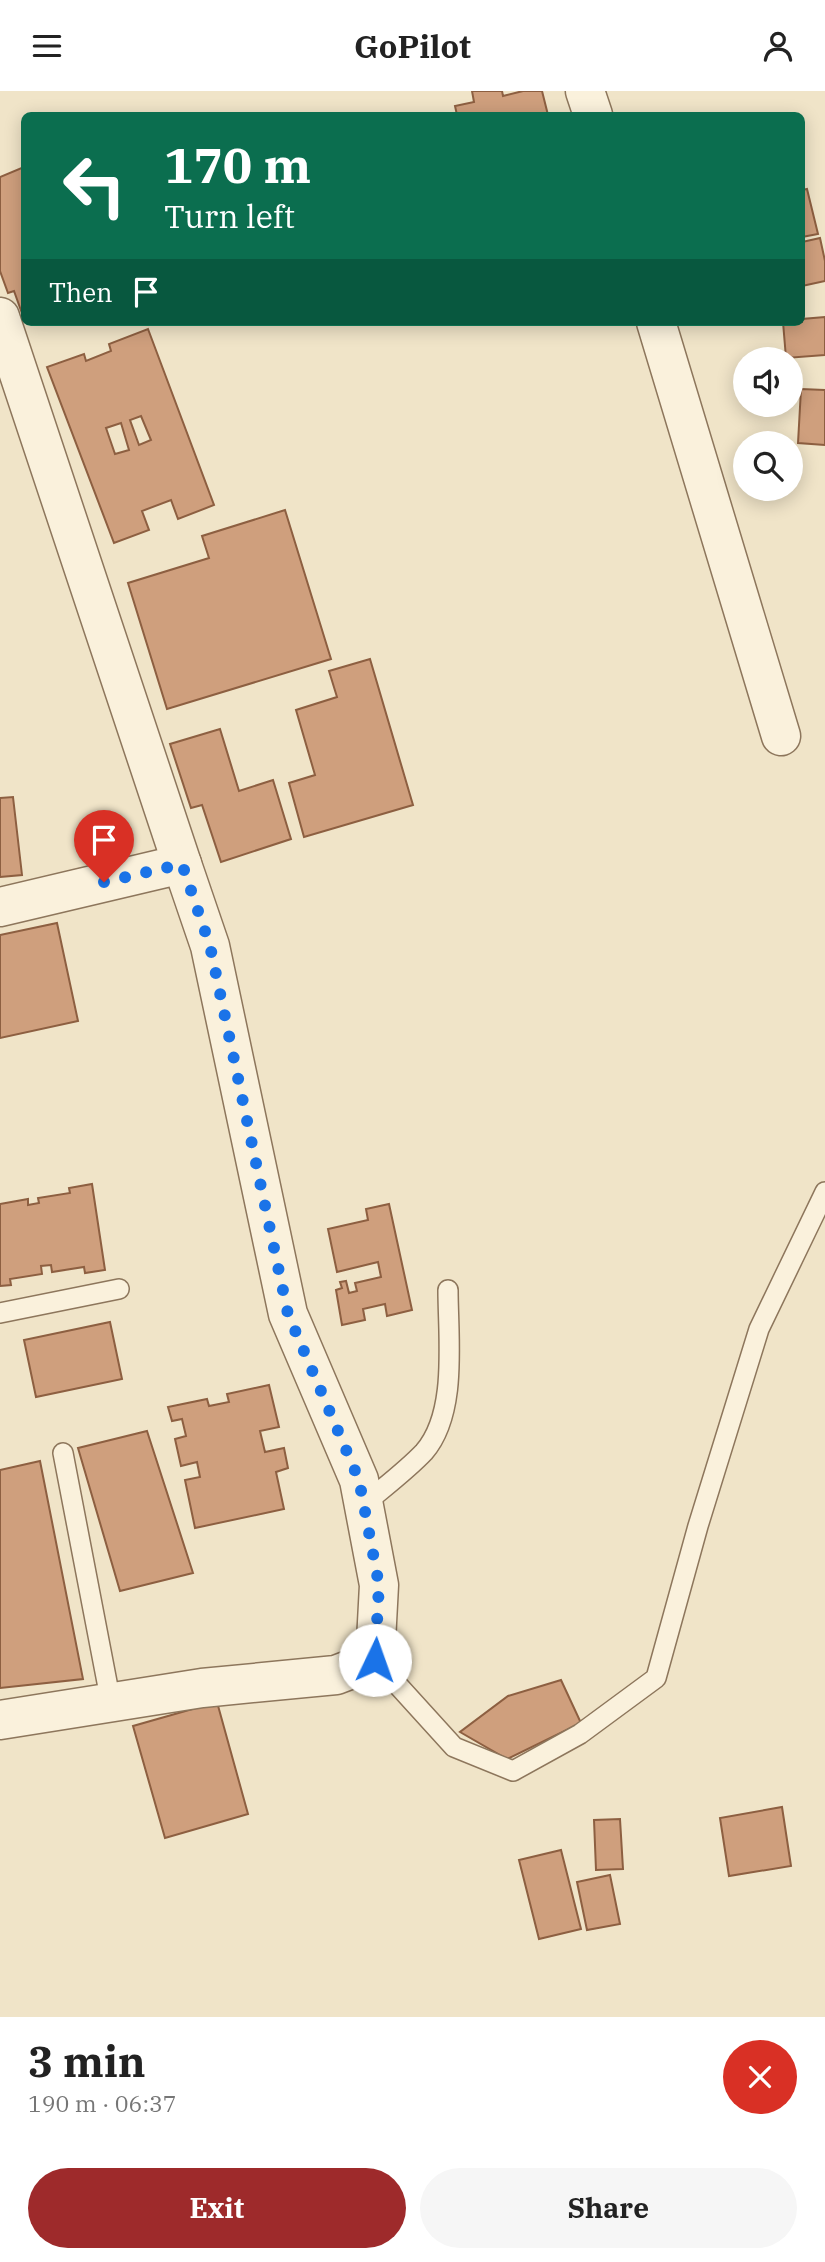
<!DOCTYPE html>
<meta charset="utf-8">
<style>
body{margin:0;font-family:"IBM Plex Serif",serif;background:#f6f6f6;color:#222;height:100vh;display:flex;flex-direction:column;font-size:26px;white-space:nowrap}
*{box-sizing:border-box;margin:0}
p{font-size:23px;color:#767676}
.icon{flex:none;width:38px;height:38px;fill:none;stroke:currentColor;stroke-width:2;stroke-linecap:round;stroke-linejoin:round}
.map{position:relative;height:1926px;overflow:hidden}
.panel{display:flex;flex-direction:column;background:#fff;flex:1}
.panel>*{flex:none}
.guide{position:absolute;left:21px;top:21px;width:784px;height:214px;border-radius:10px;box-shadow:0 4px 18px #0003;background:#0b6e4f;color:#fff;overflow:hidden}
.controls{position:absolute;left:733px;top:256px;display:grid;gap:14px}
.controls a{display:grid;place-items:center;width:70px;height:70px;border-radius:50%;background:#fff;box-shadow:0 4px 18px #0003;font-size:35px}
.pin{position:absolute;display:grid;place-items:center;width:60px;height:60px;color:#fff;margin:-72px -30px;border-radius:50% 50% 50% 0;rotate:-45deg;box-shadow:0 0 7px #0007}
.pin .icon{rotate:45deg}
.me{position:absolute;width:77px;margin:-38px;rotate:3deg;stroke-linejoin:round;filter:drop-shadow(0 0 5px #0008)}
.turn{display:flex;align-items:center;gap:24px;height:147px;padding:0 28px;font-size:32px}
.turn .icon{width:91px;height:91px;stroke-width:2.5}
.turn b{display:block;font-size:49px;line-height:60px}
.then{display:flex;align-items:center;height:66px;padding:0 28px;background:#0003;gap:14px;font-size:26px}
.round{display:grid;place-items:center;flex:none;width:74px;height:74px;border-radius:37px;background:#f6f6f6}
.headline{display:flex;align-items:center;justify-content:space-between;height:119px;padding:0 28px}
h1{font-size:42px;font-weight:800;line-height:52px}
.primary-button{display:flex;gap:14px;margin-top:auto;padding:14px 28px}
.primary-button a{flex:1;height:80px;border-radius:42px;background:#9e2a2b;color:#fff;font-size:28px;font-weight:800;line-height:80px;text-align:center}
.primary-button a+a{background:#f6f6f6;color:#222}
header{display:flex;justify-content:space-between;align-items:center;height:91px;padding:0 28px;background:#fff;font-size:32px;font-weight:800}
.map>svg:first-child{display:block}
.building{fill:#cf9f7d;stroke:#8d5f41;stroke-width:2;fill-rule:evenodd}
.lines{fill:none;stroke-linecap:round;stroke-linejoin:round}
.lane-casing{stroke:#8d765c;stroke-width:22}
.street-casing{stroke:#8d765c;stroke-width:41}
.lane{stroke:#faf1dc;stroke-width:19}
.street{stroke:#faf1dc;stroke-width:38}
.route{stroke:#1a73e8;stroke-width:12;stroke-dasharray:0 21.6}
</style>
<header><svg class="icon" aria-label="menu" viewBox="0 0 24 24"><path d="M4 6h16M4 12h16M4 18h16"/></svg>GoPilot<svg class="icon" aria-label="person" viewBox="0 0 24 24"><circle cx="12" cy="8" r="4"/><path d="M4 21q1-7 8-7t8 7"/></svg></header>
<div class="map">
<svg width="825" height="1926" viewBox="0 0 825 1926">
<rect width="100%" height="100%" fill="#f0e4c8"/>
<g class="building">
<path d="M472,0H502L503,5L523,0H542L548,24H457L455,15L474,11Z"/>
<path d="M24,76V228L14,200L8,202L0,180V86Z"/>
<path d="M807,98L818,143L802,146V99Z"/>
<path d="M820,147L825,170V190L802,195V151Z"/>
<path d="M825,226V264L786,267L783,231H802V228Z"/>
<path d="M148,238L214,414L178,428L171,409L142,420L149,439L114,452L47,276L84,263L86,270L111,260L109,253ZM141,325L151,349L139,354L130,329ZM121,332L129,359L115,363L106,337Z"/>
<path d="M801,298L825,299V354L798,352Z"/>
<path d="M285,419L331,568L167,618L128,492L209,467L202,445Z"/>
<path d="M370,568L413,714L304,746L289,692L315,684L296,619L337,606L329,580Z"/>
<path d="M220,638L239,700L273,689L291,748L221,771L202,714L191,717L170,653Z"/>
<path d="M13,706L22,784L0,786V707Z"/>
<path d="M57,832L78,930L0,947V844Z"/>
<path d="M92,1093L105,1179L85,1182L84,1176L52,1181L51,1174L41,1175L42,1183L10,1188L11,1194L0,1195V1113L28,1108V1114L39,1112L38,1107L70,1102L69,1097Z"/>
<path d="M389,1113L412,1219L387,1225L385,1213L363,1218L365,1229L342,1234L336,1199L342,1197L340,1191L346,1190L349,1202L357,1200L355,1192L381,1186L378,1171L337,1181L328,1138L368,1129L366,1118Z"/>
<path d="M110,1231L122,1288L36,1306L24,1249Z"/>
<path d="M269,1294L279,1336L260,1340L265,1361L284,1357L288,1377L276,1381L284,1418L195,1437L185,1389L200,1386L197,1371L181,1375L175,1348L186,1345L182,1328L172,1330L168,1316L207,1308L209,1315L229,1311L227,1303Z"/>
<path d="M147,1340L193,1482L120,1500L78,1357Z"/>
<path d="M40,1370L83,1588L0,1597V1379Z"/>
<path d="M561,1589L581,1632L507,1668L460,1641L508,1605Z"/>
<path d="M217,1611L248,1723L165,1747L133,1635Z"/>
<path d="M782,1716L791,1775L729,1785L720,1727Z"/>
<path d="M620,1728L623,1778L596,1779L594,1729Z"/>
<path d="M561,1759L581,1838L539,1848L519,1769Z"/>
<path d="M610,1784L620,1833L587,1839L577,1791Z"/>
</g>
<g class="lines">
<g class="lane-casing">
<g id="lane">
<path d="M0,1222L119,1198"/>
<path d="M63,1362L111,1612"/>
<path d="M363,1414C383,1397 406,1380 424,1361C458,1322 448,1247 448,1199"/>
<path d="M375,1569L454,1656L513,1680L580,1643L656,1587L698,1435L759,1238L825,1101"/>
</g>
</g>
<g class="street-casing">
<g id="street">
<path d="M585,0L593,24"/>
<path d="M0,226L182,773"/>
<path d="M656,231L781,645"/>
<path d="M0,816L182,773L210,855L288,1223L359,1389L379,1494L375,1569L336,1584L202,1597L0,1629"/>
</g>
</g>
<use href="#lane" class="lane"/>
<use href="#street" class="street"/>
</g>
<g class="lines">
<path class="route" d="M104,791L182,773L210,855L288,1223L359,1389L379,1494L375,1569"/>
</g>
</svg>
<div class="controls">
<a><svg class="icon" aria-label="sound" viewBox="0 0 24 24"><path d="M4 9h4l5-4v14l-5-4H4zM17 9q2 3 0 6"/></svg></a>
<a><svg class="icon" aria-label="search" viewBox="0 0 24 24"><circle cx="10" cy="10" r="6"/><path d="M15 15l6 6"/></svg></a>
</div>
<div class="pin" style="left:104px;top:791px;background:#d93025"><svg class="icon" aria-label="arrive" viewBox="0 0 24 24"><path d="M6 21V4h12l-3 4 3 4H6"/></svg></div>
<svg class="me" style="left:375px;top:1569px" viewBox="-20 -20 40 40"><circle r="19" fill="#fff"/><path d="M0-13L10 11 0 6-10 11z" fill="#1a73e8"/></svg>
<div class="guide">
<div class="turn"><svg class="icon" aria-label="left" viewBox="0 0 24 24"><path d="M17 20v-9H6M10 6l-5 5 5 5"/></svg><div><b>170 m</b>Turn left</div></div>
<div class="then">Then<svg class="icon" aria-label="arrive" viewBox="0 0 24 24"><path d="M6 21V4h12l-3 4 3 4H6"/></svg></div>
</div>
</div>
<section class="panel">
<div class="headline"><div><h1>3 min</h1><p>190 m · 06:37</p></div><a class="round" style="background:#d93025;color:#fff"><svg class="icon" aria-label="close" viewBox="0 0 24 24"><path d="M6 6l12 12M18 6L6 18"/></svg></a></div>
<div class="primary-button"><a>Exit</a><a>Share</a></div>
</section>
